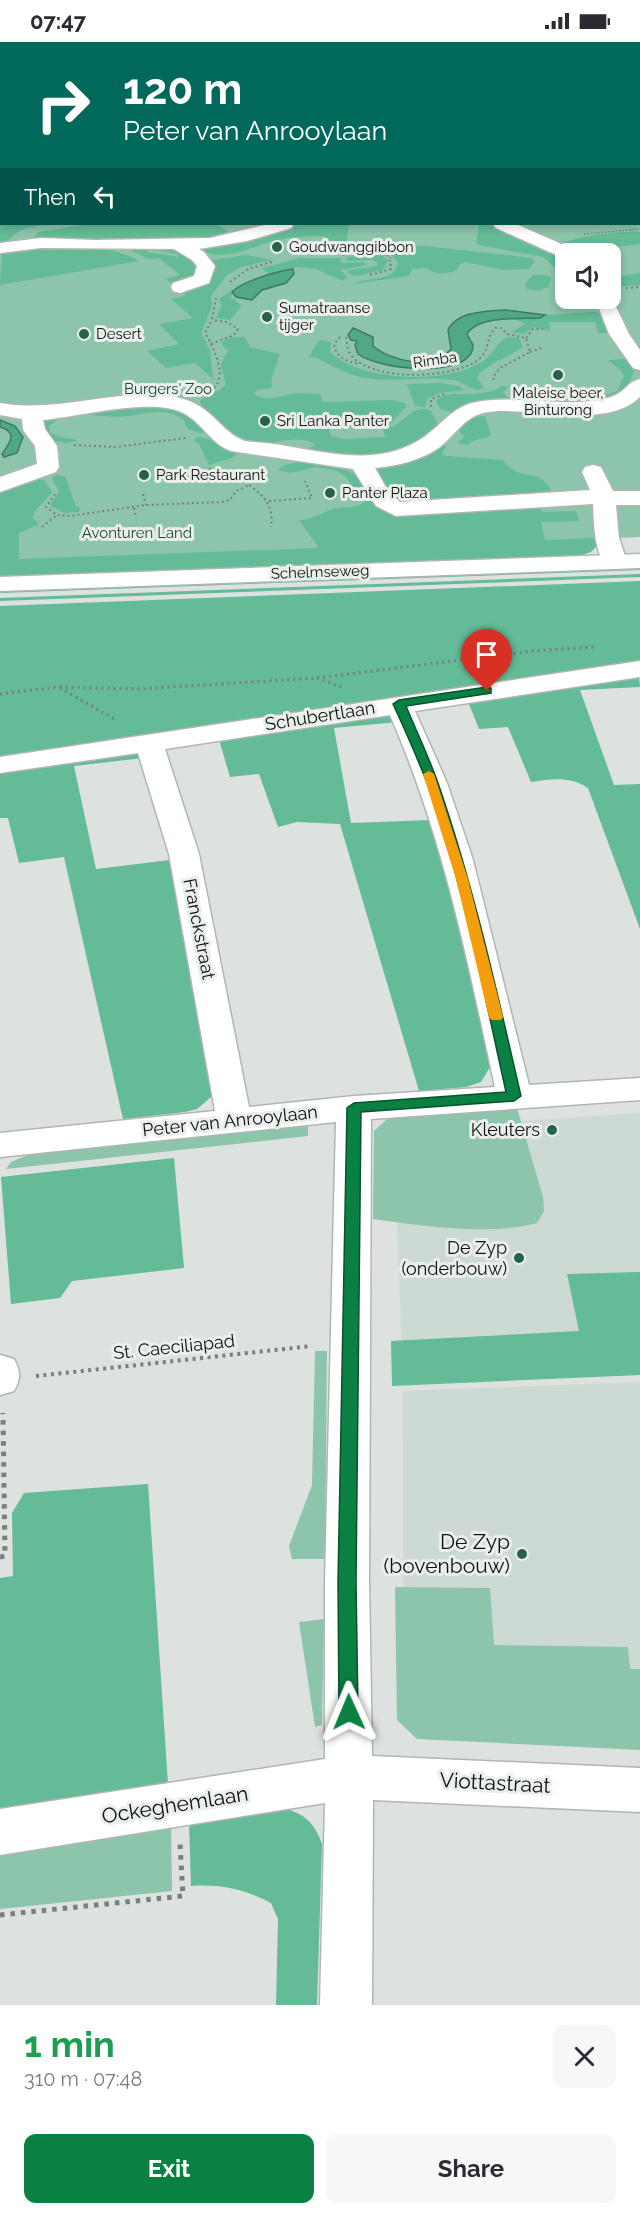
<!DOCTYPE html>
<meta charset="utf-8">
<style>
body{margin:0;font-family:Raleway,sans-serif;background:#f7f7f7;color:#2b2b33;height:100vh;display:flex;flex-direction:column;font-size:22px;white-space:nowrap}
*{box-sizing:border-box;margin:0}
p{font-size:20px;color:#7c7c81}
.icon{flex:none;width:33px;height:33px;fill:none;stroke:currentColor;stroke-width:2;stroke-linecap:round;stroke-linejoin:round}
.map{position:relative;height:1963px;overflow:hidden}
.panel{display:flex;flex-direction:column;background:#fff;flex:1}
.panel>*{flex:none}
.hud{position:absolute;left:0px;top:0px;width:640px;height:183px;box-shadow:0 3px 9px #0003;background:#00695c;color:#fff;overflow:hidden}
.tools{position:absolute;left:555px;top:201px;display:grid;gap:12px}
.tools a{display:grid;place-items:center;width:66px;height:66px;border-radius:12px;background:#fff;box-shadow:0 3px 9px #0003;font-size:30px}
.pin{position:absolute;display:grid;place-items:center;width:51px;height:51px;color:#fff;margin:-62px -26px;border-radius:50% 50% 50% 0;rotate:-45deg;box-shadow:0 0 6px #0007}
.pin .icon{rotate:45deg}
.me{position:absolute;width:66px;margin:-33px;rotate:359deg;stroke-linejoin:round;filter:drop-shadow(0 0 4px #0008)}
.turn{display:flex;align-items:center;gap:21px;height:126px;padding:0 24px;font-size:27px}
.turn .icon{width:78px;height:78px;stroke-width:2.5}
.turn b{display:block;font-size:42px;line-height:51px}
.then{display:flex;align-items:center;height:57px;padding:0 24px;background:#0003;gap:12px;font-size:22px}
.round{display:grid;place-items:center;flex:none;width:63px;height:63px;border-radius:12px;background:#f7f7f7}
.overview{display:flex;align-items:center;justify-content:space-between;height:102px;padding:0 24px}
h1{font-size:36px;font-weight:700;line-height:45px;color:#1e9e55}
.button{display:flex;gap:12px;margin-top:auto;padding:12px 24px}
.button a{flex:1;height:69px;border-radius:12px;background:#0b8043;color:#fff;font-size:24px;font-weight:700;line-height:69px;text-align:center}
.button a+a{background:#f7f7f7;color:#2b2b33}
.status{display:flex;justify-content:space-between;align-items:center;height:42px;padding:0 30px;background:#fff;direction:ltr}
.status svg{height:16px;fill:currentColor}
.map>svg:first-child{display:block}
.built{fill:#cdd9d3}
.green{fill:#8dc5ac;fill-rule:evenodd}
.forest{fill:#63bb97}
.water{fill:#50a885;stroke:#3d7b62;stroke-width:1.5}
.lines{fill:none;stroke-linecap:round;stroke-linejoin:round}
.minor-casing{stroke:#b1b6b3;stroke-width:3}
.major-casing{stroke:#b1b6b3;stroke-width:3}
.path-far4{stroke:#7b7e7c;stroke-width:1.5;stroke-dasharray:1.5 2;stroke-linecap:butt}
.path-far3{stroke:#7b7e7c;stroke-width:2;stroke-dasharray:2 3;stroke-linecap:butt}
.path-far2{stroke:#7b7e7c;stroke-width:3;stroke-dasharray:2 4;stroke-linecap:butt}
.path-far1{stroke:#7b7e7c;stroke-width:4;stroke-dasharray:3 4.5;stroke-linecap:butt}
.path{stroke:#7b7e7c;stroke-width:5;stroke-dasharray:4.5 6;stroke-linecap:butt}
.minor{fill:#fff;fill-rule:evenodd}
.major{fill:#fff;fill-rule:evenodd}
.route{fill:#0b8043;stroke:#07532c;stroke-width:1.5}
.slow{fill:#f59e0b}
.poi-dot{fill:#28624c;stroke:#eaefec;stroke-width:2}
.labels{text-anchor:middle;stroke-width:6;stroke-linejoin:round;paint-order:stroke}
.far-poi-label{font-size:15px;fill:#101211;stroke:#eaefec;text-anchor:start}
.far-street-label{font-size:15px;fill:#101211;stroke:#eaefec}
.far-park-label{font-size:15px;fill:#1e4535;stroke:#eaefec}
.street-label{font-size:18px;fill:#101211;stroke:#eaefec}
.poi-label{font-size:18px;fill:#101211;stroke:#eaefec;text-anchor:end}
.near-poi-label{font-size:21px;fill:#101211;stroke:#eaefec;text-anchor:end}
.near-street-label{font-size:21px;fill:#101211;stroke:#eaefec}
</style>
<div class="status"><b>07:47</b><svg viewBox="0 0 49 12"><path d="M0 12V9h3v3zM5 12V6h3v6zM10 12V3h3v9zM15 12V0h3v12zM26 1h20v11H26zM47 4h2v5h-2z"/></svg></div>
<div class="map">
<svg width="640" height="1963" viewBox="0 0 640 1963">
<rect width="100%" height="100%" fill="#dde1df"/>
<g class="built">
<path d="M640,1071V1333L403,1339L394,1099L407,1087Z"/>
<path d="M640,1340V1702L404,1675L403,1349Z"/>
</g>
<g class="green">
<path d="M0,0H640V495L0,519ZM2,2H639V182H2ZM566,212H610V256H566Z"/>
<path d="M517,1066L543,1155L544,1169L537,1181C489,1194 422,1184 373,1177L374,1089L386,1078L397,1074Z"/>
<path d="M308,1082V1094L6,1127L11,1120L30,1112Z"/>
<path d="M315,1309H327L325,1517H292L289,1504L312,1443Z"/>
<path d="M395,1545L490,1546L494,1603L628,1605L630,1627H640V1708L417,1697L397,1678Z"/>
<path d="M324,1577L322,1683L315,1685L299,1580Z"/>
<path d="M171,1783L172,1849L0,1867V1810Z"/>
</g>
<g class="forest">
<path d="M256,0H596L255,1Z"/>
<path d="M0,179L2,182H60C47,183 31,183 20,189C10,194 12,199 0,202Z"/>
<path d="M90,182H217L231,191L226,196L208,198L32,199L38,190Z"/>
<path d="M298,182H349L346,202L426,204L532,216L534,220L529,227L504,228L465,220L459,223L457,228C446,232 436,234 426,226L412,227L409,234L354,242C368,233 394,242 398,221C388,204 370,210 354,211C344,212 334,211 324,210L325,194C309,194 293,195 277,198C250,204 221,224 196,205L217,206Z"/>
<path d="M479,182H493L566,213L565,235L543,215L479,203L476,201Z"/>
<path d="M640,190V202C629,204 583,208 571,207C567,206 566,204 563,202C572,194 626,189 640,190Z"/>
<path d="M162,205L176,208L201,224L195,236L173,242L165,237L180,233L159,216L149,217L132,209L135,206H147L148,210L179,215L177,212L155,208Z"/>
<path d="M15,206C55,206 103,198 139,219L0,243L2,210Z"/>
<path d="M372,212L381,213L388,218L383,228L356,234L347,231L349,228L373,225L379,222L372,218L347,219V215Z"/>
<path d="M247,213L272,218L241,225L227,233L211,254L212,264L201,291L210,308L213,337L195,321L166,326L147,309L179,302L159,282L193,276L171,257L186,254L181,249L210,218Z"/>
<path d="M300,216H342L340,219L342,221L363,220L368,223L341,228L347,236L342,239L316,227L298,225L269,232L262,226Z"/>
<path d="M640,231V243L611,245V236Z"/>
<path d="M533,233H545L551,236L548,245L538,249L527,247L525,242Z"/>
<path d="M232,248H234L231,255L242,264L230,278L216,276L222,263L219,257Z"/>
<path d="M593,270L601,271L609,291H598L595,280H549L550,289L534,285L524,292L512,290L525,282L512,276H540L545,273Z"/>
<path d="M232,295H245L250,305L280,312L271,339L272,346L257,348L254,352C268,361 282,353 296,351C304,351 312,352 320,352L323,360L391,358L405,361L406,365L391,381L381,382L378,375L341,374V376L327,381L331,394L344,397L385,395L383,387C404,386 410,360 431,369L437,381V387L401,409L363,417L307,409L315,402C290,388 259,412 238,398C225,390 214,377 203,367L200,360C206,350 218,352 225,343C225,323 215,330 228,309L222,303L223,299Z"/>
<path d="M509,295L519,296L523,305C509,315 492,320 479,332L477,336L484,346C472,352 466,340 454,338C423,333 391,342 360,335C345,332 331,323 317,316L309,315L319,298L331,300L330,310C360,340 448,343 483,319C493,313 498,298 509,295Z"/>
<path d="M627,317L632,319C640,347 608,357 589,361L586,359L617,349L624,334L621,328L608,318Z"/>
<path d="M440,341L459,344L464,348L439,351L427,357L425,365L415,364L407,342Z"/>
<path d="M502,344L508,345L503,350L507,355L530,362L454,371L440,367L436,359C446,345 482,359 502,344Z"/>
<path d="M162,364L188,370L209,391H199L187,386L184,378C163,362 139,375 116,375C94,375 65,366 49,385L50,390L59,395L78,398L66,401L49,398L40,383L45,377L114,366Z"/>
<path d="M485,374L491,394L470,400L469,403L457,401L464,395L456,386L467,380L471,375Z"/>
<path d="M200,395L209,397L222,405L240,409L232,416L209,423L198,400H194L195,396Z"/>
<path d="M436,403L446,404L442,412L446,414L503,418C519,442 541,423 552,451L409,461L394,459L381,441L377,425Z"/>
<path d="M304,419C324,422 351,424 365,442C373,452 377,466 389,471L539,461L542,470L576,469L579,479L541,480L545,498L595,496L598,503L591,510L579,514L0,536V446L32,436L44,438L52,450L35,469L33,476L39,482L19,491V517L319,506L299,478C312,478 321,471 333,467C346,463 359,469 369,455L364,449L353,445L346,435L335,428L316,425L291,431L278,428L285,423Z"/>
<path d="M57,433L65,434L76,465L80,466L79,470L64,471L50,463L59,450L52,436Z"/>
<path d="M640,525V528L0,551V548Z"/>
<path d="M640,532V535L0,559V556Z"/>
<path d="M640,539V621L0,719V564Z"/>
<path d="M635,634L639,636L640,645L580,648L614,743L640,742V887L588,746C570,734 552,737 531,740L508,685L479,687L467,657Z"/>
<path d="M386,669L398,680L334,686L351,781L432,778L469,921L490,1025L481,1040L466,1045L419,1049L340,782L297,780L278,785L259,732L230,735L220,701L222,698Z"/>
<path d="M139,707L143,716L74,724L96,827L170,818L212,1044L211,1055L197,1067L185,1070L123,1077L64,815L19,821L8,776H0V728Z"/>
<path d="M174,1116L184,1226L72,1239L60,1256L11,1262L1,1135Z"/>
<path d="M640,1230V1333L392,1344L391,1299L579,1289L567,1232Z"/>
<path d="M148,1442L168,1742L0,1769V1536L13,1534L12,1471L24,1451Z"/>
<path d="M282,1766C304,1771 315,1781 322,1802L317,1963H276L278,1877L271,1861C244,1847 221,1842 191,1844L189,1780Z"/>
</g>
<g class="water">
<path d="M293,227L294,232L286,241L262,248L252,258L236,255L232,250C243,239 277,229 293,227Z"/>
<path d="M506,268L545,273L540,276C521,277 479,273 467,292L473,303C473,338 378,328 358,312L355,303L357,299L351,298L348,293L353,286L373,295V304C391,319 432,329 451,307L448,288C457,269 487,269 506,268Z"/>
<path d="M0,378L15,384L23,395L17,411L4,415L2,412C10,401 18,390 0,385Z"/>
</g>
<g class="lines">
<g class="minor-casing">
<g id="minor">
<rect x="639" y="8" width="1" height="8"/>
<rect x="639" y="40" width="1" height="10"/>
<path d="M268,182H294L291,186L247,199L199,207L204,210L215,224L209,241L180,251L173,249L171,245L173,241L194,234L197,224L192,218L174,207L41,206L0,211V201L41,196L96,198L210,196Z"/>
<path d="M493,182H516L575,208L578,212H566V217L563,216L496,186Z"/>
<path d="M610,252L629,292L640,308V328L633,326L609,292L595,256H610Z"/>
<path d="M640,337V355C604,390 526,362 483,371C465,375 454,394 440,405C422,418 397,424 375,426L388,449L400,460L590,448L582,430L585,425L593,423L601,425L613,449H640V463H616L619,496L627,520L624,525L615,527L606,525C594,507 594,483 593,462L396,474L376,464L353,427L231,409C211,402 202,380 183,371C152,355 79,375 43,378L45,387L57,404L59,425L56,430L0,450V435L37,422L35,404L23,388L22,377L0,373V361C62,372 121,343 180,356C213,364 220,390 245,399C259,401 273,401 286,404C330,411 375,423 416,400C437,389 449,367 472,361C511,352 552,364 591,359C601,358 613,356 622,349C628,344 631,339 640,337Z"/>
<path d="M640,619V635L415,669L447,741L473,818L529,1043L640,1036V1058L371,1077L369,1540L372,1714L640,1726V1770L373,1758L372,1963H320L325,1761L0,1813V1767L325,1717V1540L336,1080L0,1115V1091L215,1069L169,812L138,711L0,731V715ZM390,673C443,794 467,916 495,1045L354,1054L249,1065L199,812L165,707Z"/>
<path d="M0,1313L14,1317C21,1330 21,1336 14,1349L0,1353Z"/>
</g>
</g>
<g class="major-casing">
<path id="major" d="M640,512V526L0,549V535Z"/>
</g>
<g class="path-far4">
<path d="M584,192L640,187"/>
<path d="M342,213L376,210L390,215V220"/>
</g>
<g class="path-far3">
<path d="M370,233L391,227L390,218"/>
<path d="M230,240L248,227L275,219"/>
<path d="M626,246L640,245"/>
<path d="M340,295L334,302C336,316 346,319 359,322"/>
<path d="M346,295C347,301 347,308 351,313C372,340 452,337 478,318C490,309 486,295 495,286H501L507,292L526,296L530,310L500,326L493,335L494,340"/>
<path d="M526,296L533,287H543"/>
<path d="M211,302L234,293L238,287L227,280L212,278"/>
<path d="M530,310L544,305"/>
<path d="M210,349C230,338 214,306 205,291L212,278L216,256"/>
<path d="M431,365V357L447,351"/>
<path d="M74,403L114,405L186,396"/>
<path d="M209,427L220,426"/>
<path d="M259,432L249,443C265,454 274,465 271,485"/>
<path d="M55,452L46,465L57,473L70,474L146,463L222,460L230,458L236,449L249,443"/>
<path d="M143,452L146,463"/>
<path d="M269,459L312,456L305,439"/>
<path d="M134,466L136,475"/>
<path d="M42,485L56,474"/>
</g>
<g class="path-far2">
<path d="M317,636L341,645"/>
<path d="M60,646L116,678"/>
<path d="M0,652L57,645L138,647L316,636L533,609L594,605"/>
</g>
<path class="path-far1" d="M36,1334L312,1304"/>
<g class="path">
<path d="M0,1515L5,1514L3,1371"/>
<path d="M0,1873L183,1854L180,1802"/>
</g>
<use href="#minor" class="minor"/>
<use href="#major" class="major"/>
</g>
<path class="route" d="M487,645L491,646V651L406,664C417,691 430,717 439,744C474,846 497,950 521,1054L514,1059L361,1070L356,1540L358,1670L356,1676L349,1678L342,1676L339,1670L338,1540L347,1066L354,1061L506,1050C483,947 463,841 427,741C417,715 405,688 393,662L399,658Z"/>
<path class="slow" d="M429,729L434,732L468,837L503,975L501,978H491L489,975L456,837L423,732Z"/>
<g class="poi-dot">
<circle cx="277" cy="205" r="6"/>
<circle cx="267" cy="275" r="6"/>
<circle cx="84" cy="292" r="6"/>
<circle cx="558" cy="333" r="6"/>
<circle cx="265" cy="379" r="6"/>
<circle cx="144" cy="433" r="6"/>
<circle cx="330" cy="451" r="6"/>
<circle cx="552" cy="1088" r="6"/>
<circle cx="519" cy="1216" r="6"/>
<circle cx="522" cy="1512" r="6"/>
</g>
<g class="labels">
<g class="far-poi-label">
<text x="289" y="210">Goudwanggibbon</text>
<text x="279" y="271">Sumatraanse<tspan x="279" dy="17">tijger</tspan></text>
<text x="96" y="297">Desert</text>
<text x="558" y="356" text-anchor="middle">Maleise beer,<tspan x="558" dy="17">Binturong</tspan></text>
<text x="277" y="384">Sri Lanka Panter</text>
<text x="156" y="438">Park Restaurant</text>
<text x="342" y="456">Panter Plaza</text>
</g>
<g class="far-street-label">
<text transform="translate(435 318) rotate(-8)" y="5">Rimba</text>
<text transform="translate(320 530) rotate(-2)" y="5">Schelmseweg</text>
</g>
<g class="far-park-label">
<text x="168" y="352">Burgers' Zoo</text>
<text x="137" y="496">Avonturen Land</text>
</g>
<g class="street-label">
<text transform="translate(320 674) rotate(-9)" y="6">Schubertlaan</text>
<text transform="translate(199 887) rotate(79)" y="6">Franckstraat</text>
<text transform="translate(230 1079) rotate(-6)" y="6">Peter van Anrooylaan</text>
<text transform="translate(174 1305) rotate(-6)" y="6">St. Caeciliapad</text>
</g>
<g class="poi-label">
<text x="540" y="1094">Kleuters</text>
<text x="507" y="1212">De Zyp<tspan x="507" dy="21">(onderbouw)</tspan></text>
</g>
<g class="near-poi-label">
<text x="510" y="1507">De Zyp<tspan x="510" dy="24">(bovenbouw)</tspan></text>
</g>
<g class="near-street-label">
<text transform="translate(495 1741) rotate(3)" y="7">Viottastraat</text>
<text transform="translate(175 1763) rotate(-9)" y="7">Ockeghemlaan</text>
</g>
</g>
</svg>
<div class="tools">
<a><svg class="icon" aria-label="sound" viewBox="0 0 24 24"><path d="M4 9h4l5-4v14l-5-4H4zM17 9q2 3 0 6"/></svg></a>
</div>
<div class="pin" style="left:487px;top:649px;background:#d93025"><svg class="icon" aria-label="arrive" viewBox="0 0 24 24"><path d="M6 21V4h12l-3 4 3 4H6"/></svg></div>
<svg class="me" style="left:349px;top:1670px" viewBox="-20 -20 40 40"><path d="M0-17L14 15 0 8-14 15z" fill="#0b8043" stroke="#fff" stroke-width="4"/></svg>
<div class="hud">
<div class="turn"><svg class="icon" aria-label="right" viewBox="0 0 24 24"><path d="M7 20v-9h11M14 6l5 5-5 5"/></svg><div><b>120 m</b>Peter van Anrooylaan</div></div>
<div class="then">Then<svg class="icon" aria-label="left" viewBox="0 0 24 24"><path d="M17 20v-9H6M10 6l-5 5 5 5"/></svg></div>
</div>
</div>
<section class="panel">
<div class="overview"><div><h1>1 min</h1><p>310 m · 07:48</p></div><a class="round"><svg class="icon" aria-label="close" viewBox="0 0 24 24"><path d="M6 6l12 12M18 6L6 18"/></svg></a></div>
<div class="button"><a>Exit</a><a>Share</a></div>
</section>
